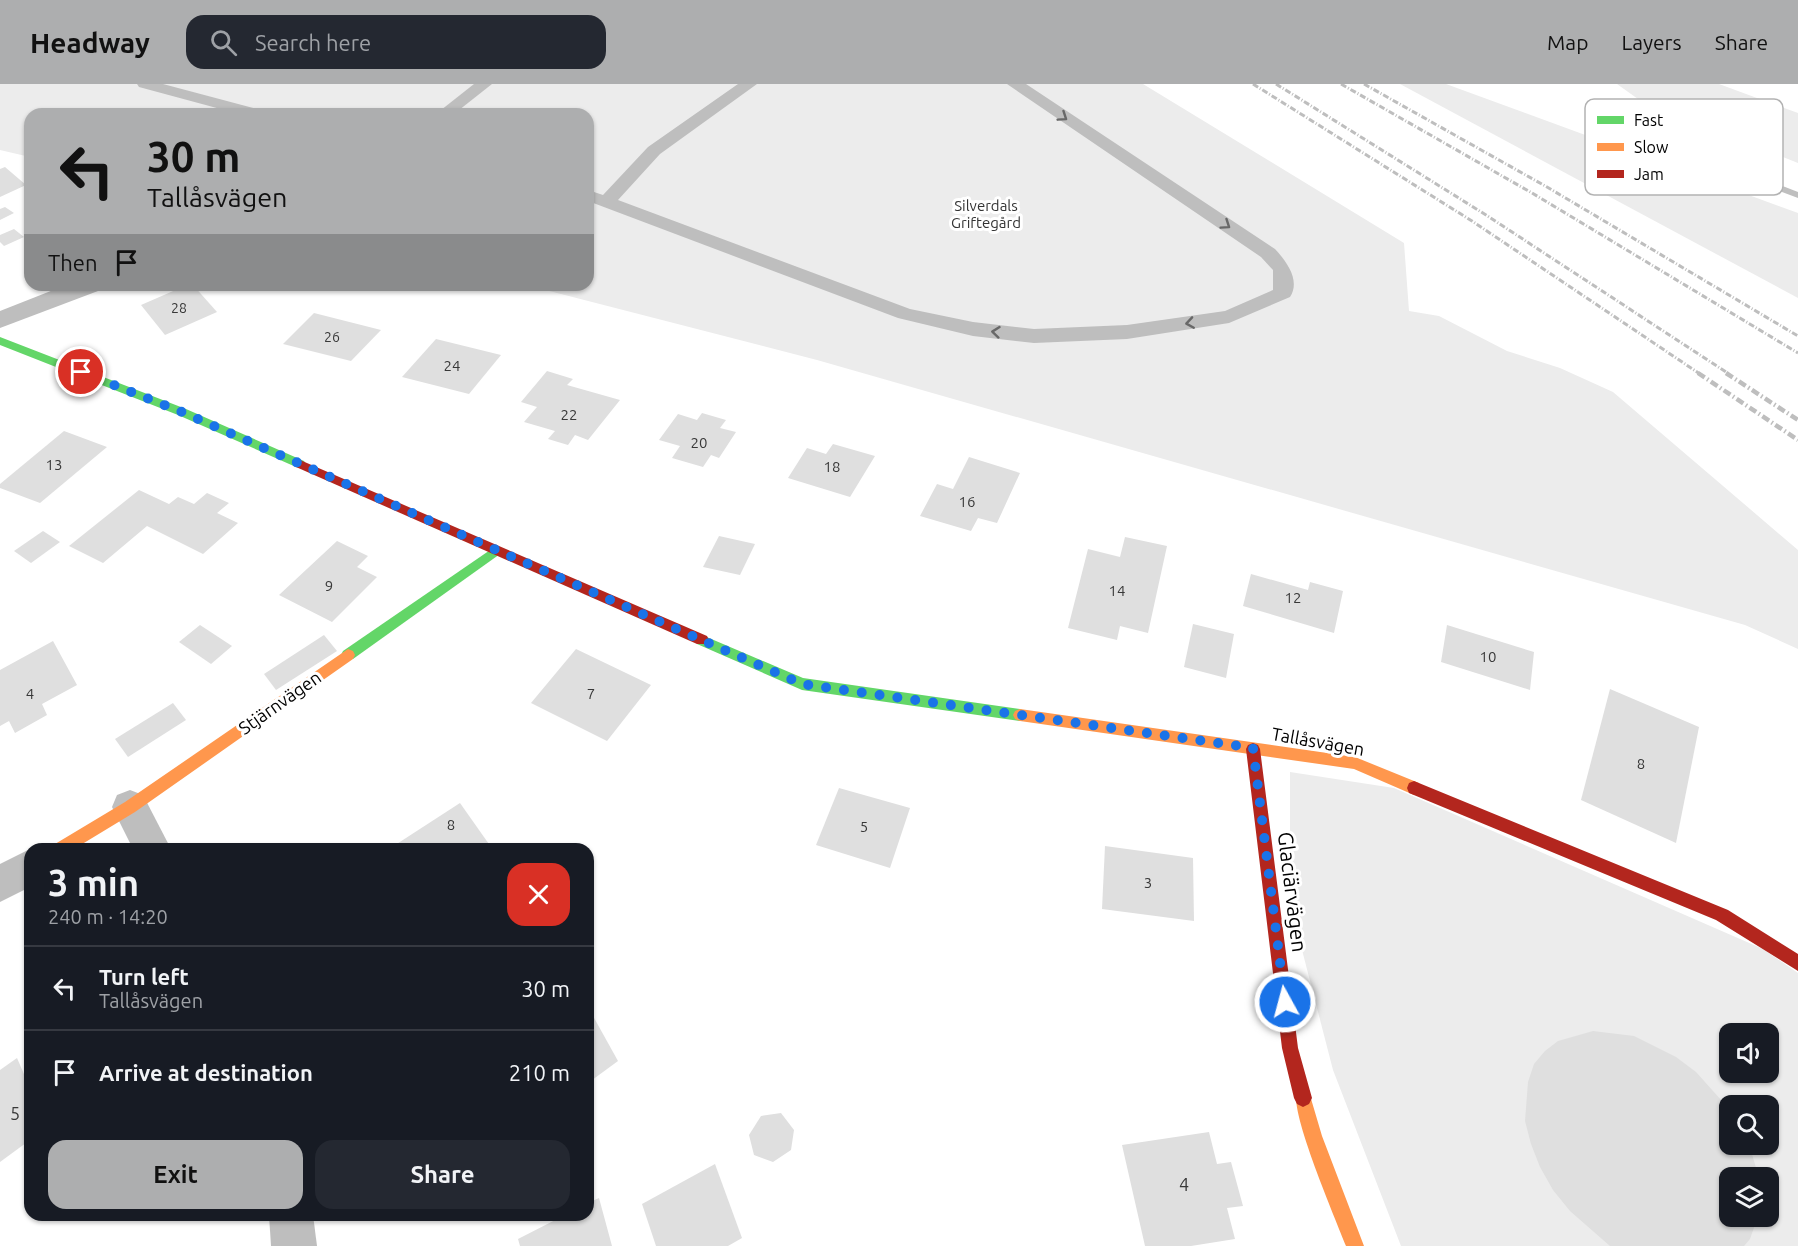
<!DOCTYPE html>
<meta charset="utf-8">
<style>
body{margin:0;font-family:Ubuntu,sans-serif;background:#242831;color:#f1f3f6;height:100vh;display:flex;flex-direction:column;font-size:22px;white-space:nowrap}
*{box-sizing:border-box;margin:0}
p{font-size:20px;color:#9ea1a6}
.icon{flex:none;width:33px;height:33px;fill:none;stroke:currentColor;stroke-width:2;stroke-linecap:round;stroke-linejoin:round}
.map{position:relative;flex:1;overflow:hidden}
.side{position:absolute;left:24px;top:759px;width:570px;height:378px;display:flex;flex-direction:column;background:#171b24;border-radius:18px;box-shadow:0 2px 4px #0004}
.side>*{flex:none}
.banner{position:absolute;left:24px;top:24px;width:570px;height:183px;border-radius:18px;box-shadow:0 2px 4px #0004;background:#adaeaf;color:#111;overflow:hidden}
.controls{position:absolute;left:1719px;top:939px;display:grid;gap:12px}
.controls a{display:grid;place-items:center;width:60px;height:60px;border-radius:12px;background:#171b24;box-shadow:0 2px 4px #0004;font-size:30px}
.pin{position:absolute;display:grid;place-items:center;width:51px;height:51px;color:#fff;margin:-26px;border:3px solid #fff;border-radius:50%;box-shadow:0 2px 6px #0007}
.me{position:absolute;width:66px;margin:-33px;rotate:353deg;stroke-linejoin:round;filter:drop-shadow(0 0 4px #0008)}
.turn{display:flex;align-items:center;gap:21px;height:126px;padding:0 24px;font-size:27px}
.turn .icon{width:78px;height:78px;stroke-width:2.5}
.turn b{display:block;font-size:42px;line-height:51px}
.then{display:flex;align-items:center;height:57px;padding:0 24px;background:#0003;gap:12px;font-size:22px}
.round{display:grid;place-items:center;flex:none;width:63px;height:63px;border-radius:18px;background:#242831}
.summary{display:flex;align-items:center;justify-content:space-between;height:102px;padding:0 24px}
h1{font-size:36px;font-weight:600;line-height:45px}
.primary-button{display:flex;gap:12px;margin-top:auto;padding:12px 24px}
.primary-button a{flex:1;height:69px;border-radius:18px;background:#adaeaf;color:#111;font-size:24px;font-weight:600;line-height:69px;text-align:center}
.primary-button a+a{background:#242831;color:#f1f3f6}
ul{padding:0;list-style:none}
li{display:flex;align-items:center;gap:18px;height:84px;padding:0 24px;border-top:2px solid #363941}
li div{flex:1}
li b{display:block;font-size:22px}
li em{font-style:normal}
header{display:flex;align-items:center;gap:36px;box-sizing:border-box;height:84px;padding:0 30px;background:#adaeaf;color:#111}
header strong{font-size:28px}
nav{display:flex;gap:33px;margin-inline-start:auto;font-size:21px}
.search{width:420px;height:54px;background:#242831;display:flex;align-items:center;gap:15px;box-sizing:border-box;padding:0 21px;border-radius:18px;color:#9ea1a6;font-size:22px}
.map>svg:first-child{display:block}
.green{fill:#ececec;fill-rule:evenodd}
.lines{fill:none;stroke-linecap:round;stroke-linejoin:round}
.stream{fill:#bfbfbf;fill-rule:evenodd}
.building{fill:#dfdfdf}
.lane{fill:#bebebe;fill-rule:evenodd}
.street{fill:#bebebe;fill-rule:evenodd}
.fast{fill:#63d668;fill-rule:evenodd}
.slow{fill:#ff974d;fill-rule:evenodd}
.jam{fill:#b3261e;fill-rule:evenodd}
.rail-far1{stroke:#bebebe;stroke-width:3;stroke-dasharray:6 2 1 2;stroke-linecap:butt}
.rail{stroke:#bebebe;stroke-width:4.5;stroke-dasharray:8 3 1.5 3;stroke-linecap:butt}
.oneway{stroke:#686868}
.route{stroke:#1a73e8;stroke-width:10;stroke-dasharray:0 18}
.labels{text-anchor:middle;stroke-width:6;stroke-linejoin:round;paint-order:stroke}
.far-number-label{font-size:14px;fill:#383838}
.far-park-label{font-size:15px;fill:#333;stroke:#fff}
.number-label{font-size:15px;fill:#383838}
.street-label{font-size:18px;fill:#000;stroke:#fff}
.near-number-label{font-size:18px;fill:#383838}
.near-street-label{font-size:21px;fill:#000;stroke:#fff}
.key{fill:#fff;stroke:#b2b2b2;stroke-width:1.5}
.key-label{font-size:16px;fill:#000}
</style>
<header>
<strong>Headway</strong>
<div class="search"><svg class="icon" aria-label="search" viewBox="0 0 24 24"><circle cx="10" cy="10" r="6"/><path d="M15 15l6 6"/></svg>Search here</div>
<nav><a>Map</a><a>Layers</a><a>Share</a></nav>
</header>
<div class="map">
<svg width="1798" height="1162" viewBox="0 0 1798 1162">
<rect width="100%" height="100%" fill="#fff"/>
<g class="green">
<path d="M0,0H1143L1404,159L1409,227L1439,232L1507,267L1560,284L1613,308L1798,466V565L1745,541L817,276L526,201H588V30H30V73L0,66Z"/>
<path d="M1400,0H1446L1798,129V214Z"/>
<path d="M1617,0H1719L1798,29V79L1638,15Z"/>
<path d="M1290,688L1394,704L1763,865L1798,889V1162H1401L1333,986L1301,862L1290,763ZM1730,950H1768V988H1730ZM1730,1022H1768V1060H1730ZM1730,1094H1768V1132H1730Z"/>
</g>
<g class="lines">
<path class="stream" d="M1753,93H1759L1798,108V114L1753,97Z"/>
</g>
<g class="building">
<path d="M5,83L26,101L0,113V85Z"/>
<path d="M5,123L14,129L0,136V125Z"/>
<path d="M14,145L24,153L4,162L0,158V151Z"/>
<path d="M187,201H193L217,228L165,251L141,221Z"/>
<path d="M314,229L381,246L351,277L283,260Z"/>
<path d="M436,255L501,271L469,310L402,293Z"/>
<path d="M547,287L573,295L567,301L620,316L588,356L575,351L568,361L548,355L555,347L524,338L537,323L521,318Z"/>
<path d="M702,329L726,336L720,344L736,348L719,374L711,371L703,383L672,374L680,362L659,356L678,330L697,336Z"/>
<path d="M64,347L107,363L40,419L0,404V400Z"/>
<path d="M833,360L875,372L850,413L788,394L807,364L826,370Z"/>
<path d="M969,373L1020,389L997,439L978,434L971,447L920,432L937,400L953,405Z"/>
<path d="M139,406L169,420L178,413L194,420L207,409L229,419L217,429L238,439L203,470L147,442L103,479L69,462Z"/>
<path d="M43,447L60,458L31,479L14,467Z"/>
<path d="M719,452L755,460L740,491L703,483Z"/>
<path d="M1125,453L1167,462L1148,549L1120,542L1117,556L1068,544L1088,465L1120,473Z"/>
<path d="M337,457L368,472L357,483L377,493L332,538L279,511Z"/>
<path d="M1251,490L1308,506L1310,498L1343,507L1334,549L1243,522Z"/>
<path d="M1193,540L1234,550L1226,594L1184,583Z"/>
<path d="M200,541L232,562L211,580L179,558Z"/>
<path d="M1447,541L1534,568L1530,606L1441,578Z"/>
<path d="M324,551L337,567L276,606L264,590Z"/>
<path d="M53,557L77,601L42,620L47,631L15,649L9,637L0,642V586Z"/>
<path d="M576,565L651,601L607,657L531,619Z"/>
<path d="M1610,605L1699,643L1676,759L1581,716Z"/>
<path d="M173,619L186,636L128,673L115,655Z"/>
<path d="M839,704L910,724L890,784L816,761Z"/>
<path d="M460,719L491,763L489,765H389Z"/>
<path d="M1105,762L1193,774L1194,837L1102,825Z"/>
<path d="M588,923L618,977L588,999Z"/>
<path d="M1593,947L1634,952L1676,973L1696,988L1730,1026V1060H1749L1759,1094H1730V1132H1758L1750,1155L1744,1162H1610L1570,1127L1553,1106L1540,1083L1531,1060L1525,1037L1528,998L1534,980L1545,967L1558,957Z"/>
<path d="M17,974L30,1004V1056L0,1078V986Z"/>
<path d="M781,1029L794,1046L791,1066L773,1078L754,1071L749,1051L761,1032Z"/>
<path d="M1209,1048L1217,1080L1231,1078L1243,1122L1227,1124L1235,1155L1191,1162H1145L1122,1061Z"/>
<path d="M715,1080L742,1154L728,1162H656L642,1120Z"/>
<path d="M599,1114L612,1162H520L518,1155L565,1131H588V1119Z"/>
</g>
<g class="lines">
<g class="lane">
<path d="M137,0H163L264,27L266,30H239L139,3Z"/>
<path d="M474,0H492L454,30H436Z"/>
<path d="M738,0H757L660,70L618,116L910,225L973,238L1034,245L1127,241L1225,227L1273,206V186L1261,173L1007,0H1026L1275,165C1286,177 1301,196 1290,213L1229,239L1127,255L1034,259L973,252L898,234L588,117V106L603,111L648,63Z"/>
</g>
<g class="street">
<path d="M66,201H101L98,207L0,244V227Z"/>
<path d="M130,706L143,711L171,765H133L112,723L117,711Z"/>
<path d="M30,765V803L0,818V780Z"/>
<path d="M269,1131H313L317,1162H271Z"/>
</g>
<g class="fast">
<path d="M0,253L186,325L304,377L306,380L300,384L296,383L178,331L0,261Z"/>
<path d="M496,462L502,467L500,470L353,575H343L341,571L343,567Z"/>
<path d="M702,551L803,594L1020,625L1025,627L1027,631L1025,635L1020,637L802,606L697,560L695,556L697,552Z"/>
</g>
<g class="slow">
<path d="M348,565L353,567L355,571L353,575L135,728L74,765H52L55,760L125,718Z"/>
<path d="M1020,625L1355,673L1419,699L1421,704L1419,709L1414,711L1354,685L1020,637L1015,635L1013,631L1015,627Z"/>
<path d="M1303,1005L1309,1008L1322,1052L1364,1162H1346C1336,1136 1289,1027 1297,1008Z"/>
</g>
<g class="jam">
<path d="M300,376L707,552L709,556L707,560H697L296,383L294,380L296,377Z"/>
<path d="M1253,659L1258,661L1260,665L1298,964L1312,1014L1309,1020L1303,1023L1297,1020L1294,1014L1282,964L1246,665L1248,661Z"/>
<path d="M1414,697L1728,826L1798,870V887L1716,836L1409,709L1407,704L1409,699Z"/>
</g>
<g class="rail-far1">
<path d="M1253,0L1472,137L1700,290"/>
<path d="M1276,0L1486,131L1729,290"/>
<path d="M1341,0L1532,109L1798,269"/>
<path d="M1364,0L1547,103L1798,252"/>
</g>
<g class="rail">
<path d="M1698,289L1798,356"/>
<path d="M1726,289L1798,336"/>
</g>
</g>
<defs><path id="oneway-chevron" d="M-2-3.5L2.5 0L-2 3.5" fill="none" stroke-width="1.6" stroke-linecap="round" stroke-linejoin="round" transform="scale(1.5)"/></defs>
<g class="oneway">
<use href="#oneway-chevron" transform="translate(1063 33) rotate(34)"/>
<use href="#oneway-chevron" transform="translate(1226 141) rotate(34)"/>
<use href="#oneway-chevron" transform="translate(1190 239) rotate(171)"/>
<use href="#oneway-chevron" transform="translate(996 248) rotate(-174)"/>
</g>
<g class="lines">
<path class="route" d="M81,288L182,328L802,600L1253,664L1285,918"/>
</g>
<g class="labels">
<g class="far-number-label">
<text x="179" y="229">28</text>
<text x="332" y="258">26</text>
</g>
<g class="far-park-label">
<text x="986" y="127">Silverdals<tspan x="986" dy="17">Griftegård</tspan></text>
</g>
<g class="number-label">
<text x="452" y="287">24</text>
<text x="569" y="336">22</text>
<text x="699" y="364">20</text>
<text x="54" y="386">13</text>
<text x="832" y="388">18</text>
<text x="967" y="423">16</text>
<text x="329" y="507">9</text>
<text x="1117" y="512">14</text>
<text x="1293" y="519">12</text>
<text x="1488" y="578">10</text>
<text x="30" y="615">4</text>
<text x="591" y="615">7</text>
<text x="1641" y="685">8</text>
<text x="451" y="746">8</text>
<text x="864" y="748">5</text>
<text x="1148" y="804">3</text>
</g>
<g class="street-label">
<text transform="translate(280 619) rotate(-35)" y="6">Stjärnvägen</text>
<text transform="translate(1318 658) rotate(10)" y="6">Tallåsvägen</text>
</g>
<g class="near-number-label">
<text x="15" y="1036">5</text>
<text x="1184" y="1107">4</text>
</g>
<g class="near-street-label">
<text transform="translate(1292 808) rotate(83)" y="7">Glaciärvägen</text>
</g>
</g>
<rect x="1585" y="15" width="198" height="96" rx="9" class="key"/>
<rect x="1597" y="32" width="27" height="8" fill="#63d668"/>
<rect x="1597" y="59" width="27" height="8" fill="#ff974d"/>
<rect x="1597" y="86" width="27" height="8" fill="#b3261e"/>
<g class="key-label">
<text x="1634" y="42">Fast</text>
<text x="1634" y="69">Slow</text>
<text x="1634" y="96">Jam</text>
</g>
</svg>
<div class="controls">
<a><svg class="icon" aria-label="sound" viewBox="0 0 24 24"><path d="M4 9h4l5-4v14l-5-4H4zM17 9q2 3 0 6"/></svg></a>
<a><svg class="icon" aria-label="search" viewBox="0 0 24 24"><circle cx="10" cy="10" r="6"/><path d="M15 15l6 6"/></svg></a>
<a><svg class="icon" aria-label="layers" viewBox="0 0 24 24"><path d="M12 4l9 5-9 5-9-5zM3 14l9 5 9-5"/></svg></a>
</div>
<div class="pin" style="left:81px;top:288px;background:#d93025"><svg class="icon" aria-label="arrive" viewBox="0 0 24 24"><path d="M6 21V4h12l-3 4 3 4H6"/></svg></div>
<svg class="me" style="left:1285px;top:918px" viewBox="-20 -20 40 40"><circle r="17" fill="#1a73e8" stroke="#fff" stroke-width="3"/><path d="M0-11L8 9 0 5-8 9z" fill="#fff"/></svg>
<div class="banner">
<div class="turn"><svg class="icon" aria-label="left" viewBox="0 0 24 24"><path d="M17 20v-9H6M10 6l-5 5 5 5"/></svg><div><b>30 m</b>Tallåsvägen</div></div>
<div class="then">Then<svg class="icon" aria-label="arrive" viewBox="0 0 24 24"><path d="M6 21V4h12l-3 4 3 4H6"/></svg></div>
</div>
<section class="side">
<div class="summary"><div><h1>3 min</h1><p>240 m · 14:20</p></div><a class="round" style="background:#d93025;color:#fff"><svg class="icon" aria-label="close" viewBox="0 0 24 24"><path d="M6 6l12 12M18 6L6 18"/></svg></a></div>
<ul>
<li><svg class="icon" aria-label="left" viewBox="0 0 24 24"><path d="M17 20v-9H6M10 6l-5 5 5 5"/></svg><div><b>Turn left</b><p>Tallåsvägen</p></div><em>30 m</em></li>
<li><svg class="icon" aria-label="arrive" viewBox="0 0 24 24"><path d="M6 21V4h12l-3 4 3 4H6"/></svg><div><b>Arrive at destination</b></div><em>210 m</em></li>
</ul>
<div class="primary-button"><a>Exit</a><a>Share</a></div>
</section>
</div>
